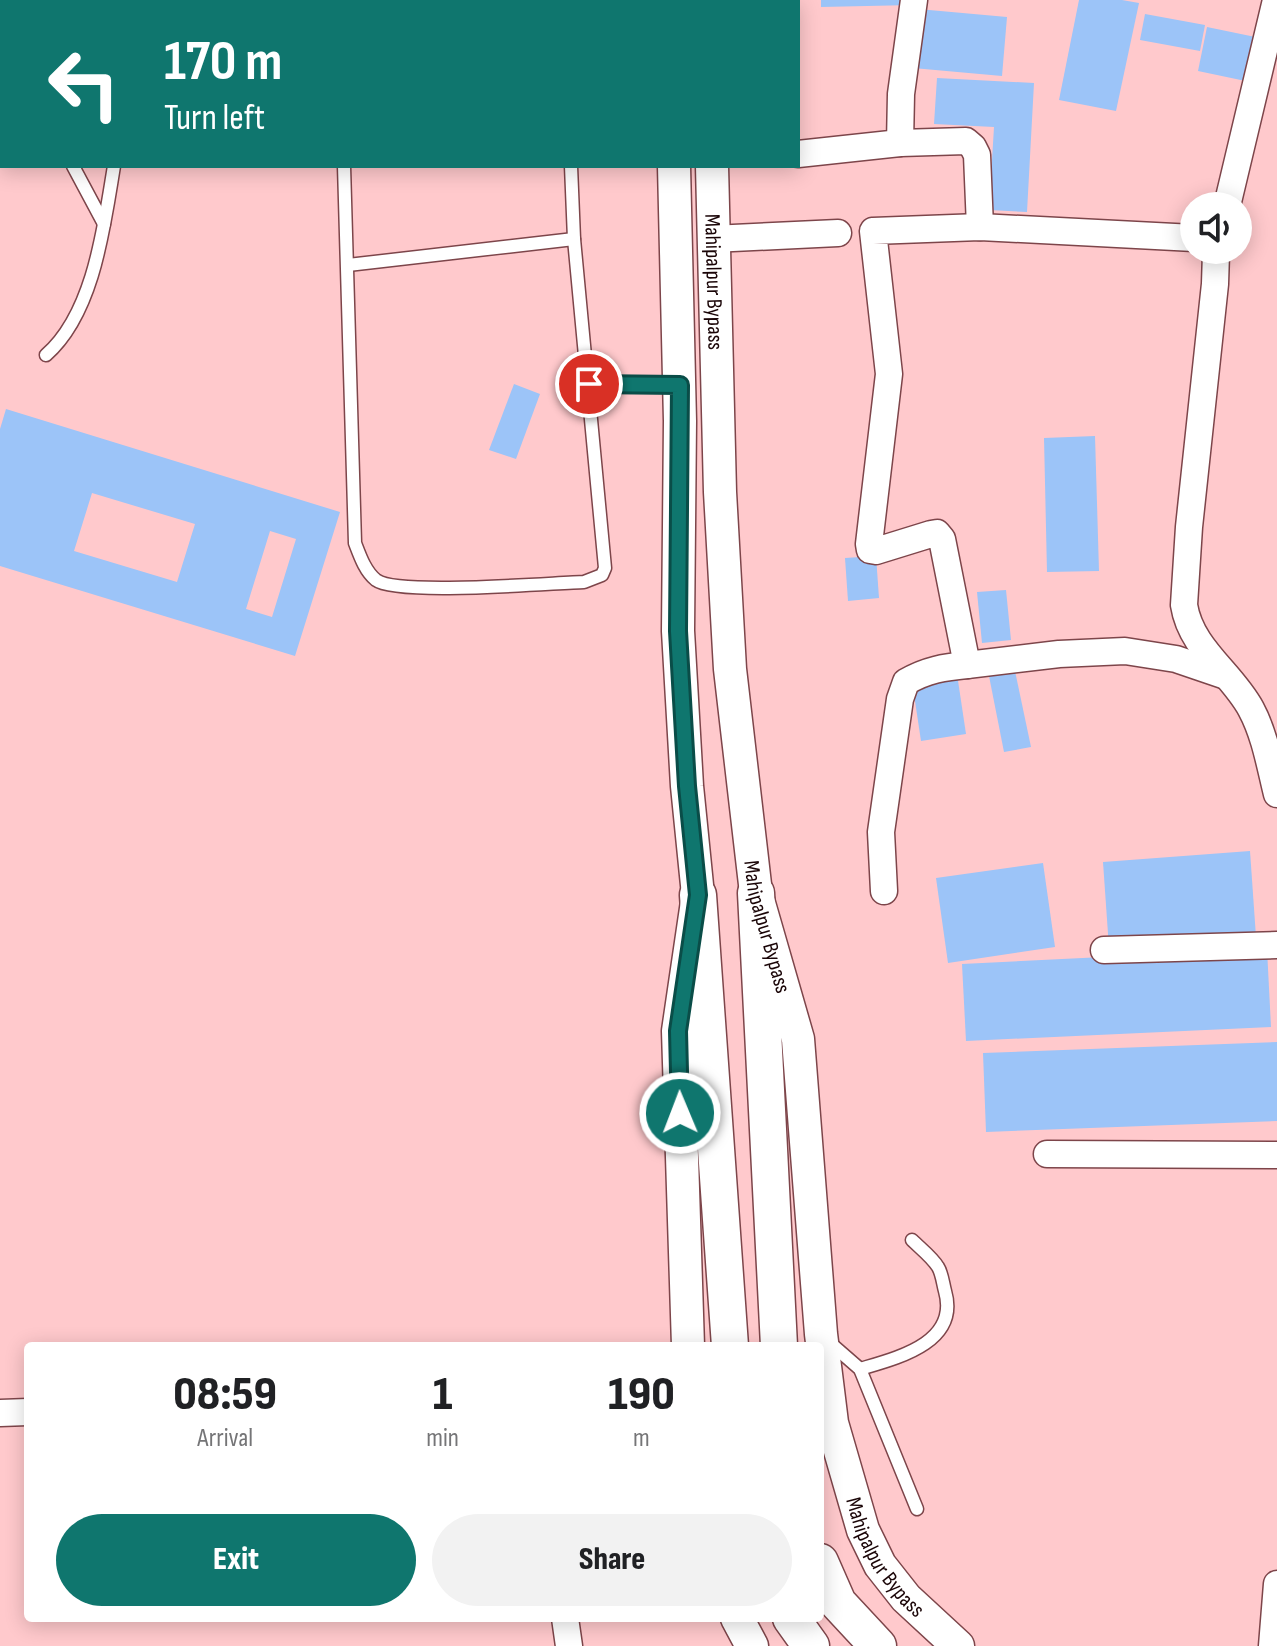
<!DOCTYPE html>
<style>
body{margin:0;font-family:"Sofia Sans Condensed",sans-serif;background:#f2f2f2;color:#202124;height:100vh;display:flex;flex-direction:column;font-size:30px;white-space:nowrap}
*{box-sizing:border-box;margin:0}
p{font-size:26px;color:#757577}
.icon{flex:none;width:44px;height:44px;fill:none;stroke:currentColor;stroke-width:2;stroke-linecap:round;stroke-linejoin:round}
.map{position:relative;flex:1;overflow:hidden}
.panel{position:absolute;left:24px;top:1342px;width:800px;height:280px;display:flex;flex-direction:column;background:#fff;border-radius:8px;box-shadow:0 4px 20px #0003}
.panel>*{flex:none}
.banner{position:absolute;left:0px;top:0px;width:800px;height:168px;box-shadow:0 4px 20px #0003;background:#0f766e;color:#fff;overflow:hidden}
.fabs{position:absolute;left:1180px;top:192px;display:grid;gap:16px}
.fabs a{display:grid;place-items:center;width:72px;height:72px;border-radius:50%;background:#fff;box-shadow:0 4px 20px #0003;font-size:40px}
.pin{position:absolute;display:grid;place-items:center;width:68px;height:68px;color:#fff;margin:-34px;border:4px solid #fff;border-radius:50%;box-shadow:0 2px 8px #0007}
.me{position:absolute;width:88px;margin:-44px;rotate:359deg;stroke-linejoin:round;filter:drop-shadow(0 0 6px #0008)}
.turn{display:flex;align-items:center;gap:28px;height:168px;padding:0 32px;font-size:36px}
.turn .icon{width:104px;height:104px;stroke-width:2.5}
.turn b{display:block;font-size:56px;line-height:68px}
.eta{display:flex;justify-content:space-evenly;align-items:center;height:136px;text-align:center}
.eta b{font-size:48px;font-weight:800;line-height:56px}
.cta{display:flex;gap:16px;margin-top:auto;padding:16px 32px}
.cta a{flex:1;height:92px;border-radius:48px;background:#0f766e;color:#fff;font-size:32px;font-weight:800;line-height:92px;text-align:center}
.cta a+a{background:#f2f2f2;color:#202124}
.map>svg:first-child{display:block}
.building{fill:#9cc4f8;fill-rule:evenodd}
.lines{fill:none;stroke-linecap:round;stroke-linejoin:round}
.service-casing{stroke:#7d454a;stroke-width:15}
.minor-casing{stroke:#7d454a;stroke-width:29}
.tertiary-casing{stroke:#7d454a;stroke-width:35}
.secondary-casing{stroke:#7d454a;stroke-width:39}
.service{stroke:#fff;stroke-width:12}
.minor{stroke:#fff;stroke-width:26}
.tertiary{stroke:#fff;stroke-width:32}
.secondary{stroke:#fff;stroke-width:36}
.route-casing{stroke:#0a4d48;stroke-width:20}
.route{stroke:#0f766e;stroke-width:14}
.labels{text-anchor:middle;stroke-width:6;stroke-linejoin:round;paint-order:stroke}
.street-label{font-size:22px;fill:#1a0507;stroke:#fadedf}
</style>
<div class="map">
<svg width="1277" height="1646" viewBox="0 0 1277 1646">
<rect width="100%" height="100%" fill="#ffc9cc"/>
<g class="building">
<path d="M821,0H913V5L821,7Z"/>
<path d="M1079,0H1122L1139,3L1116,111L1059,100Z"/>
<path d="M918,9L1007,17L1002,76L913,68Z"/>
<path d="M1145,14L1205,25L1200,51L1140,40Z"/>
<path d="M1207,27L1265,39L1255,83L1198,71Z"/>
<path d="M937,78L1034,83L1027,212L989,210L994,127L934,124Z"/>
<path d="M514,384L540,394L516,459L489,450Z"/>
<path d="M6,409L340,512L295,656L0,566V429ZM92,493L195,524L177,582L74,551ZM270,531L296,539L272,617L246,609Z"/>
<path d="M1095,436L1099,571L1047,572L1044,438Z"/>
<path d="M876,556L879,598L848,601L845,558Z"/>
<path d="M1006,590L1011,640L982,643L977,592Z"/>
<path d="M1015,671L1031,747L1004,752L989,676Z"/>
<path d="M957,674L966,734L921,741L912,681Z"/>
<path d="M1250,851L1256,937L1109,948L1103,862Z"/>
<path d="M1043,863L1055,947L948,963L936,878Z"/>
<path d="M1267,949L1271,1027L966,1041L962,964Z"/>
<path d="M1277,1042V1121L986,1132L983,1053Z"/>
</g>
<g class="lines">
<g class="service-casing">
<g id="service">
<path d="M139,2V0"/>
<path d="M568,2V0"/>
<path d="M0,30L2,34"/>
<path d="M73,166L104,224"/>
<path d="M344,166L355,543C360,556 365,571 376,580C397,596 550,583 584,582L602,575L605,568L574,239L571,166"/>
<path d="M348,265L574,239"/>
<path d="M46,355C94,313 104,226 114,166"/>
<path d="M589,384L678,385"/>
<path d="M829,1342L860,1369L917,1509"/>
<path d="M860,1369C897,1358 960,1343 945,1291C943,1284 942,1273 938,1267C932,1257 920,1248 912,1240"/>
</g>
</g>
<g class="minor-casing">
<g id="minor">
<path d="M900,143L966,141L973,147L977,155L980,227"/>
<path d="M798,154L900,143L901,94L914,0"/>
<path d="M1227,206L1276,0"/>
<path d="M712,239L838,233"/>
<path d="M1214,250L1216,253L1215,284L1189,527L1184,605C1191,649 1231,672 1251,709C1265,735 1270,766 1277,794"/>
<path d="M967,665L1059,654L1125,651L1176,659L1223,675"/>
<path d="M884,891L881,832L900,699L906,682C926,670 945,667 967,665L942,539L937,533L931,534L876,551L870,550L869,544L889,374L873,231L980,227L1194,238"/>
<path d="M1104,950L1277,945"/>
<path d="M1047,1154L1277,1155"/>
<path d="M0,1413L28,1412"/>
<path d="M565,1618L569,1646"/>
<path d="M1272,1646L1277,1584"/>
</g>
</g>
<g class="tertiary-casing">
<g id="tertiary">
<path d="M669,0V2"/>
<path d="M709,0V2"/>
<path d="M674,166L680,421L678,631L687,786L698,895L678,1031L688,1346"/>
<path id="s1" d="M712,166L720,492L730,669L756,893L798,1039L821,1334L832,1423L863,1530L880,1565L906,1598L958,1646"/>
<path d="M737,1618L752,1646"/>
</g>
</g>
<g class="secondary-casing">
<g id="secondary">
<path d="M756,893L779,1346"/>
<path d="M698,895L730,1346"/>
<path d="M820,1562L838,1603L878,1646"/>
<path d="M791,1618L811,1646"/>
</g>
</g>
<use href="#service" class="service"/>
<use href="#minor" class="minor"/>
<use href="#tertiary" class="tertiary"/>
<use href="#secondary" class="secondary"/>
</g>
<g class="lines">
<g class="route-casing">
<path id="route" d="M589,384L680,385L678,631L687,786L698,895L678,1031L680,1113"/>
</g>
<use href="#route" class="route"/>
</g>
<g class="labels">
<g class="street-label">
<text dy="8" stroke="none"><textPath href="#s1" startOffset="116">Mahipalpur Bypass</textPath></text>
<text dy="8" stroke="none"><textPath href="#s1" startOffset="764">Mahipalpur Bypass</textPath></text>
<text dy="8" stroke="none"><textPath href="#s1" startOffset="1412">Mahipalpur Bypass</textPath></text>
</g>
</g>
</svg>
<div class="fabs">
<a><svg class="icon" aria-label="sound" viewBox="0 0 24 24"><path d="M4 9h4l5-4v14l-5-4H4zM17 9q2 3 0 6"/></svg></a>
</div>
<div class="pin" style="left:589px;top:384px;background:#d93025"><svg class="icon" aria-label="arrive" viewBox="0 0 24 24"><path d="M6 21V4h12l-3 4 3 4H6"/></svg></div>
<svg class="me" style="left:680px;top:1113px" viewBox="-20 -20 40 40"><circle r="17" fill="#0f766e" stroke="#fff" stroke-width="3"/><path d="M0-11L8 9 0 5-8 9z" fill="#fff"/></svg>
<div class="banner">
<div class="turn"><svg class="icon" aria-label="left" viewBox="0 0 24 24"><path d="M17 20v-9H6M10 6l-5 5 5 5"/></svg><div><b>170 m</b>Turn left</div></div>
</div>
<section class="panel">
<div class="eta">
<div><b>08:59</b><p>Arrival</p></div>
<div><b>1</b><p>min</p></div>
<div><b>190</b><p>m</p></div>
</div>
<div class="cta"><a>Exit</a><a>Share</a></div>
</section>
</div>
